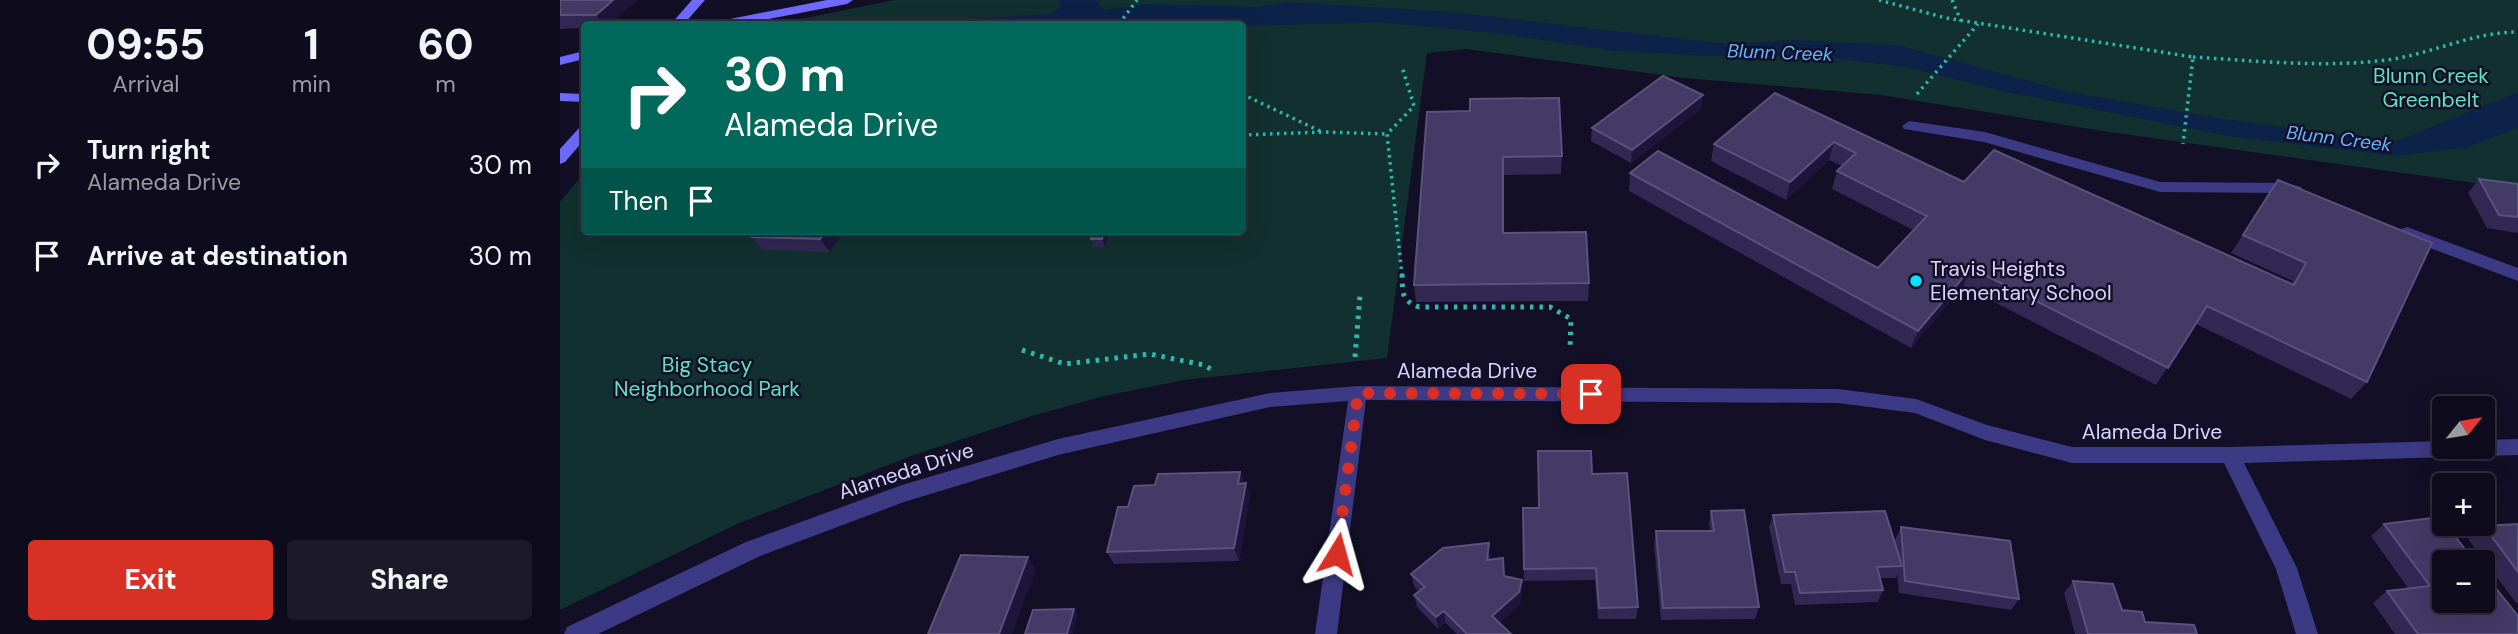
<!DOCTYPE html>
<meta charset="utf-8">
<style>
body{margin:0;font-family:"DM Sans",sans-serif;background:#1c1929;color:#f1f3f6;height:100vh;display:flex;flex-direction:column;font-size:26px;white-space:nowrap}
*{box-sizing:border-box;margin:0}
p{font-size:23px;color:#9b9ba3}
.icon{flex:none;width:38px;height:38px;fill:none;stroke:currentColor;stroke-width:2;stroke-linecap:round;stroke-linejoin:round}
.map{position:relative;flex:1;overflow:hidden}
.panel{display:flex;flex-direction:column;background:#0e0b1c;width:560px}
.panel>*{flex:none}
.top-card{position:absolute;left:21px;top:21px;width:665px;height:214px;border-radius:7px;box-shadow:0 7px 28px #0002,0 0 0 2px #2e2b3b;background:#00695c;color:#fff;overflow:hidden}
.needle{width:46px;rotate:60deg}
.tools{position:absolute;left:1872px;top:396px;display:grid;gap:14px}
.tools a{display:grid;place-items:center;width:63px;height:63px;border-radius:7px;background:#0e0b1c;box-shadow:0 7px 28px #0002,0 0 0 2px #2e2b3b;font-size:35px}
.pin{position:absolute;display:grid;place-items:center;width:60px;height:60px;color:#fff;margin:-30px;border-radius:14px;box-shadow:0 4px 10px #0006}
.me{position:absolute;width:77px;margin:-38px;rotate:8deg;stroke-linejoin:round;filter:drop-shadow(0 0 5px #0008)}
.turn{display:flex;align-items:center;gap:24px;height:147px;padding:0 28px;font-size:32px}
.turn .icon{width:91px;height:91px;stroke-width:2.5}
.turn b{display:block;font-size:49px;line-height:60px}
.then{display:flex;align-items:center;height:66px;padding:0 28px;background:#0003;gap:14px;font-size:26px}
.eta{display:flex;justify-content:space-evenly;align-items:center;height:119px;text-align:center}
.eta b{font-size:42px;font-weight:700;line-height:49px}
.action{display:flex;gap:14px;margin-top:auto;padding:14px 28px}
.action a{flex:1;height:80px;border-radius:7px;background:#d93025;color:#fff;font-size:28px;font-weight:700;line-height:80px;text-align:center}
.action a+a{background:#1c1929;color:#f1f3f6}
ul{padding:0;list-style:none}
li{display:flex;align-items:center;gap:21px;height:91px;padding:0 28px}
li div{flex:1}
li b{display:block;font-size:26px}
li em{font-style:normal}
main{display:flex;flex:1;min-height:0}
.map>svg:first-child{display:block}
.green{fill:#12302f}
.water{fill:#0c2248}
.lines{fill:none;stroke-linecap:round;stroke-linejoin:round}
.path-far1{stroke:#2fb8b0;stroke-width:3.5;stroke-dasharray:2.5 4.5;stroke-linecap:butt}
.path{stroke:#2fb8b0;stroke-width:5;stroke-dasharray:3.5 6;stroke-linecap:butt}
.lane{fill:#3d3a85;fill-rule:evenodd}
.street{fill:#3d3a85;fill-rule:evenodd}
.secondary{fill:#6f6bff;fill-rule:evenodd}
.wall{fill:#312854}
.shaded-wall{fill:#1d163a}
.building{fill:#433a66;stroke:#5a527e;stroke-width:2}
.route{stroke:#d93025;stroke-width:12;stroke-dasharray:0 21.6}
.poi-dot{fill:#00e5ff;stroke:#130f26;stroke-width:2.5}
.labels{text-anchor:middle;stroke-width:5;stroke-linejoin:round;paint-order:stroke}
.far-water-label{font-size:19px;font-style:italic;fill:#62b6ff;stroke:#130f26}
.park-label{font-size:21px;fill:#5fe0c0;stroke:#130f26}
.poi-label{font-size:21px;fill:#d9d4ff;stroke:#130f26;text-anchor:start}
.street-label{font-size:21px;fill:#d9d4ff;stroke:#130f26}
</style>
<main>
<section class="panel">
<div class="eta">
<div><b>09:55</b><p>Arrival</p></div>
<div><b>1</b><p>min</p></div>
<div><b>60</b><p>m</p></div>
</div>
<ul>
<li><svg class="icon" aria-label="right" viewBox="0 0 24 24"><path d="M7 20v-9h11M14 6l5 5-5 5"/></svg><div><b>Turn right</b><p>Alameda Drive</p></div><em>30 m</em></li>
<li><svg class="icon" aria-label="arrive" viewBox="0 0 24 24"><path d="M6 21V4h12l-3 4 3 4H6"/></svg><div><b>Arrive at destination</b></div><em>30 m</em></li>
</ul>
<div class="action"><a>Exit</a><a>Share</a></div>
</section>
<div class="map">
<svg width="1958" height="634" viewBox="0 0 1958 634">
<rect width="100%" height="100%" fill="#130f26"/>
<path class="green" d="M334,0H1958V189L1549,132L1321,95L1125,78L906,49L867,53L827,358L624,380L544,396L472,416L354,455L177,524L0,610V202L24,173V231H682V24H216Z"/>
<path class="water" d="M498,0H536L544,10L587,4L697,7L727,2L891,12L1166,44L1232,40L1337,45L1509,92L1657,118L1834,142L1958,92V127L1909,147L1835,156L1668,136L1447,92L1346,67L1263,57L1152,56L1056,51L935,33L818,22L683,26L263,24H337L489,14L501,8Z"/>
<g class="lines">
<g class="path-far1">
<path d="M1319,0L1386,18L1633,57L1623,144"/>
<path d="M1392,0L1401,21"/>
<path d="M559,24L577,0"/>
<path d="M1633,57C1697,61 1763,68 1827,60C1872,54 1912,32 1958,32"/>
<path d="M682,94L762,132"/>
<path d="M1357,94L1418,24"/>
<path d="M682,135L763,132L827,134"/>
<path d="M842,276L827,134L854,106L842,67"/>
</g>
<g class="path">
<path d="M842,274C843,292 840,300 859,307H990L1011,319L1010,349"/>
<path d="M462,350L505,364L590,354L644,365L654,371"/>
<path d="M795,357L800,295"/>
</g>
<g class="lane">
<path d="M1349,121L1425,132L1600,182L1727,183L1741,187L1743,191L1735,196L1725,193L1600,192L1424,142L1344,129L1342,126Z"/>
<path d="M1847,227L1958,268V281L1841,237L1839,233L1841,229Z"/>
</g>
<path class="street" d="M798,386L1278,389L1356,399L1427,425L1512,447H1670L1885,441V446H1923V440L1958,439V455L1684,463L1737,568L1758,634H1736L1716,569L1664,463H1512L1425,440L1355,413L1278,403L806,400L777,634H755L788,401L710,407L498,455L344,502L200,556L38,634H4L7,627L186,542L342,485L498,439L710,393Z"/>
<g class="secondary">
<path d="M132,0H145L124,24H111Z"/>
<path d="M267,0H293L287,4L183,24H158L165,20Z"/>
<path d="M24,51V59L0,65V57Z"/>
<path d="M0,93L24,94V102L0,101Z"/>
<path d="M24,126V140L5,162L0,164V149L19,128Z"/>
</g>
</g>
<g class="wall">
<path d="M0,0H77L50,24H24V28L0,29Z"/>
<path d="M1215,93L1404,182L1731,284L1733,281L1671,253L1718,180L1807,382L1791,399L1636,324L1596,385L1403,286L1351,348L1069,191L1070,173L1318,268L1353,230L1272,189L1277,171L1282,166L1269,160L1226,200L1151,161L1154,144Z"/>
<path d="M1141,109L1071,163L1031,141L1032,128Z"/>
<path d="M867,112L1002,156L1001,174L943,175V233L1029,283L1028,301L856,302L854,285Z"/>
<path d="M1919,179L1958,184V233L1927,228L1908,193Z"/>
<path d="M196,231H284L270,252L202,250L192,237Z"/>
<path d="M534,231H547L549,236L545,247H534L531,239Z"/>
<path d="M680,472L684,483L690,496L679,561L554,564L547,552L568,507L595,485Z"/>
<path d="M1032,474L1078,607L1076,619H1038L1035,580L964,581L963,508H979Z"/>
<path d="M1151,511L1199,607L1195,619L1101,620L1094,544L1096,531H1150L1149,523Z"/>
<path d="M1213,515L1335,544V540L1341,527L1459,599L1451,610L1339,593L1337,574L1336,578H1320L1323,590L1318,602L1235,605L1231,584H1221L1209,527Z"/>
<path d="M1824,524L1958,634H1835L1813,603L1827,591L1848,588L1811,536Z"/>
<path d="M1958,524V603H1956L1908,539L1924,526Z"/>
<path d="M930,555L929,560L944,576L962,580V592L960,604L939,623L951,634H897L885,622L878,629L857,607L854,595L859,592L854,586L851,574Z"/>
<path d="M1513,581L1562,610L1585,622L1637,634H1515L1504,593Z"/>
</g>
<g class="shaded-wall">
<path d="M53,0H77L50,24H43L36,15Z"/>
<path d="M1143,95L1141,109L1071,163L1072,150Z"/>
<path d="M1274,142L1269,160L1226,200L1230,182Z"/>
<path d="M266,231H284L270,252L260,239Z"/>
<path d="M545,231H547L549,236L545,247L542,239Z"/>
<path d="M1411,268L1403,286L1351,348L1358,331Z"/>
<path d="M680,472L684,485L678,484Z"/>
<path d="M686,483L690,496L679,561L674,548Z"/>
<path d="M468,557L476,569L452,634H439Z"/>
<path d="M962,580V592L960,604L933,628L932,616Z"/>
<path d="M514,609L518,615L513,634H507Z"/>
<path d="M884,611L885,622L878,629L876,617Z"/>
</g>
<g class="building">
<path d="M0,0H53L36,15H0Z"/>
<path d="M1103,76L1143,95L1072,150L1032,128Z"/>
<path d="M1215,93L1404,182L1434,150L1734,285L1746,263L1683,235L1718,180L1872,243L1807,382L1647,306L1608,368L1411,268L1358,331L1070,173L1098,151L1318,268L1367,216L1277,171L1296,153L1274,142L1230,182L1154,144Z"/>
<path d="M999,98L1002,156L943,157V233L1026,232L1029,283L854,285L867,112L910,111V99Z"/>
<path d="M1919,179L1958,184V217L1939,215Z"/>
<path d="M196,231H266L260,239L192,237Z"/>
<path d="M534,231H545L542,239H531Z"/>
<path d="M978,451H1031L1032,474L1067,473L1078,607L1039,608L1036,568L964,569L963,508H979Z"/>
<path d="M680,472L678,484L686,483L674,548L547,552L558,507H568L574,486L595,485L598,474Z"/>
<path d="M1184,510L1199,607L1103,608L1096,531H1154L1151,511Z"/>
<path d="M1325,511L1342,566L1317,567L1323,590L1240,593L1235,572H1225L1213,515Z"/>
<path d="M1880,517L1915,562H1885V600H1923V572L1958,616V634H1858L1827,591L1870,586L1824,524Z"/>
<path d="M1958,524V572L1924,526Z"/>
<path d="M1341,527L1450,541L1459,599L1345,581Z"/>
<path d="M929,543L927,560L943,558L944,576L962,580L959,592L932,616L951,634H907L884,611L876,617L854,595L865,587L851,574L883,548Z"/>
<path d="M401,555L468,557L439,634H368Z"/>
<path d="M1513,581L1553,584L1562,610L1582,612L1585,622L1634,625L1637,634H1528Z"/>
<path d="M514,609L507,634H465L473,610Z"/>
</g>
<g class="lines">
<path class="route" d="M777,554L798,393L1031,394"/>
</g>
<circle class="poi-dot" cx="1356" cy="281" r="7"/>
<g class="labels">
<g class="far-water-label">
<text transform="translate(1220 52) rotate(2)" y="7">Blunn Creek</text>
<text transform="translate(1779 138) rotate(7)" y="7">Blunn Creek</text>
</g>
<g class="park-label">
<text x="1871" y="83">Blunn Creek<tspan x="1871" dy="24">Greenbelt</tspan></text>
<text x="147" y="372">Big Stacy<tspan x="147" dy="24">Neighborhood Park</tspan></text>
</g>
<g class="poi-label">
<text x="1370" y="276">Travis Heights<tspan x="1370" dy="24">Elementary School</tspan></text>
</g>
<g class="street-label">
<text x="907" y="378">Alameda Drive</text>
<text x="1592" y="439">Alameda Drive</text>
<text transform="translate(346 471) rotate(-18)" y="7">Alameda Drive</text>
</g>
</g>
</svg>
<div class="tools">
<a><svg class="needle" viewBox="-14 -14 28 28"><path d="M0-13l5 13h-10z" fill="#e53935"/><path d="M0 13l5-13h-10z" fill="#9b9ba3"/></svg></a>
<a>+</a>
<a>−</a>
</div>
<div class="pin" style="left:1031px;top:394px;background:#d93025"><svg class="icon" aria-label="arrive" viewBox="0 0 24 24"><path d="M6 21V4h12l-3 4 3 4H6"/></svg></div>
<svg class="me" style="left:777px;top:554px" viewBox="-20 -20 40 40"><path d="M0-17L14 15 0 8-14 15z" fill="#d93025" stroke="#fff" stroke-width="4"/></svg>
<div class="top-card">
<div class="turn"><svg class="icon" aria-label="right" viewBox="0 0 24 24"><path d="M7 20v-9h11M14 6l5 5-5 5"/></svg><div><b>30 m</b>Alameda Drive</div></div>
<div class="then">Then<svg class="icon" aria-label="arrive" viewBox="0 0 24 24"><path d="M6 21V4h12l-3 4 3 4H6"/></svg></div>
</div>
</div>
</main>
